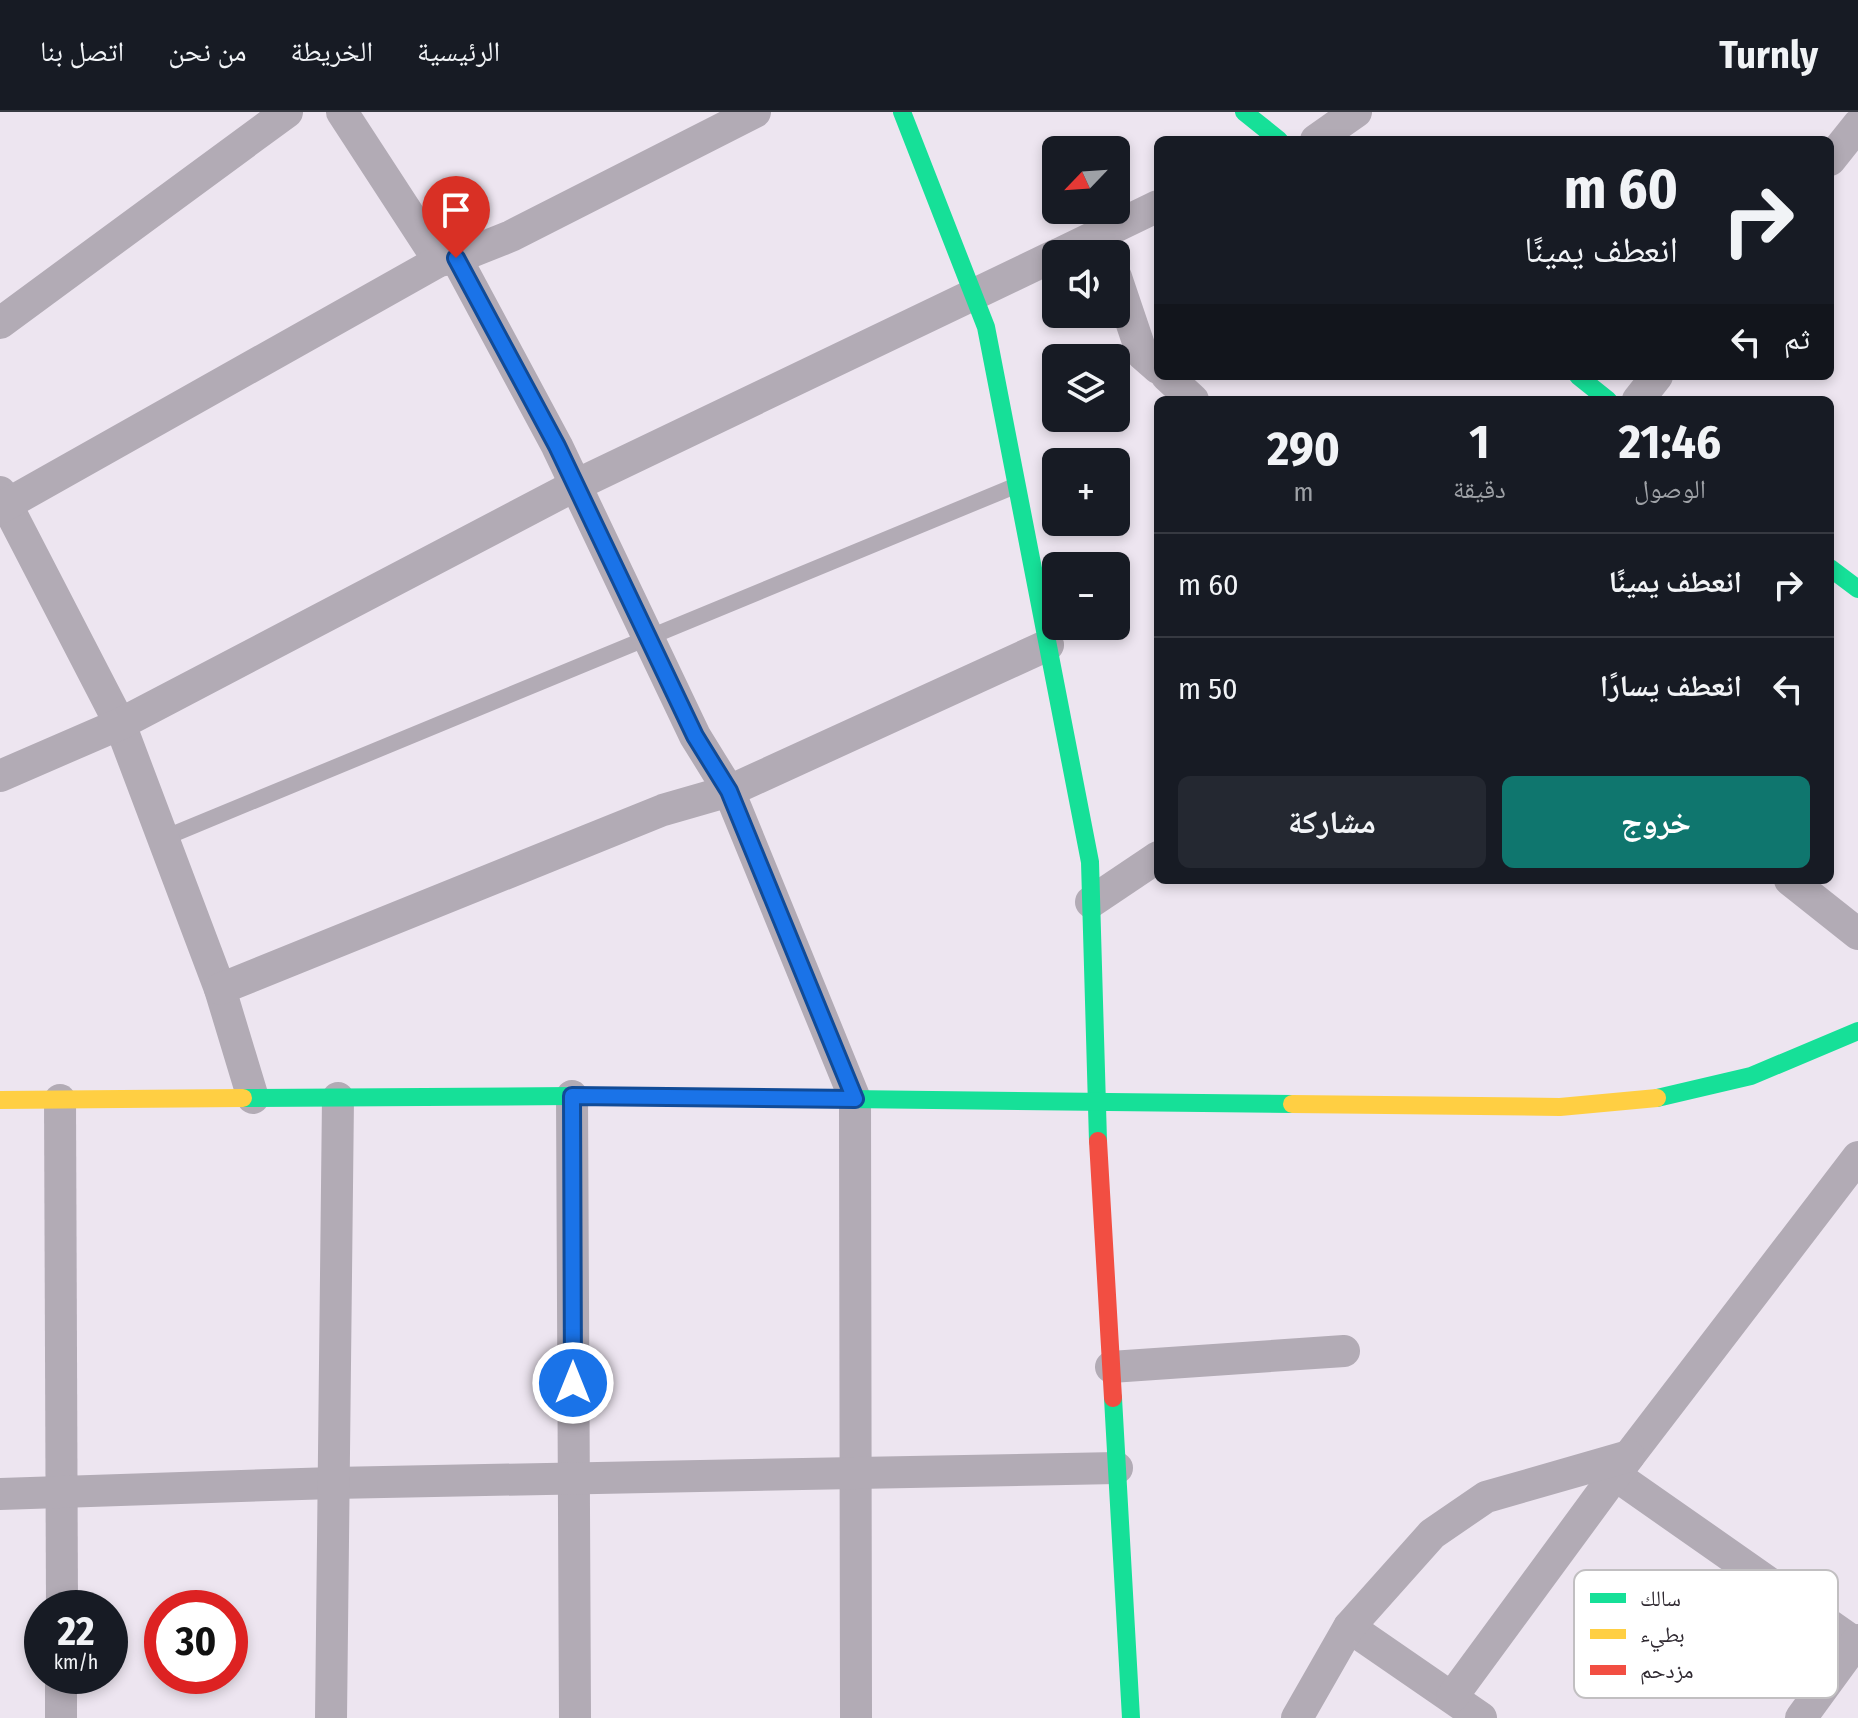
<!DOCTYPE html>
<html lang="ar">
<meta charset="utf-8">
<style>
body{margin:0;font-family:"Fira Sans Condensed","Noto Naskh Arabic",sans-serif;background:#242831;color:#f1f3f6;direction:rtl;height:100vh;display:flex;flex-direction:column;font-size:30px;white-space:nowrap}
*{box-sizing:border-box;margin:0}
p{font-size:26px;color:#9ea1a6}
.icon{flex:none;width:44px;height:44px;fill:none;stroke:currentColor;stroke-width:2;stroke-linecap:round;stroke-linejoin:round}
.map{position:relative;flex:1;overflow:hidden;direction:ltr}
.sheet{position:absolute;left:1154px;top:284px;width:680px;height:488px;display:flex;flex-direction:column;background:#171b24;border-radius:12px;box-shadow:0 4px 12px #0003;direction:rtl}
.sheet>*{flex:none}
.banner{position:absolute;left:1154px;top:24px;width:680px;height:244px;border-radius:12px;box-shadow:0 4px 12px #0003;direction:rtl;background:#171b24;color:#f1f3f6;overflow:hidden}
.needle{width:52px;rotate:245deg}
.controls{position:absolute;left:1042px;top:24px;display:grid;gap:16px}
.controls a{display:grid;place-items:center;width:88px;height:88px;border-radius:12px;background:#171b24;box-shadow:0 4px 12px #0003;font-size:40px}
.speed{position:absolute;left:24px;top:1478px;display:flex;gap:16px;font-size:40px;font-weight:700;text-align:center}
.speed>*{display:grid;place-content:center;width:104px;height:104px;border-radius:50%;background:#171b24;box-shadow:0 4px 12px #0003;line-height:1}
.speed small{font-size:20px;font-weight:400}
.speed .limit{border:12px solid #d22;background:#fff;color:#111}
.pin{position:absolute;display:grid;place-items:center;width:68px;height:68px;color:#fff;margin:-82px -34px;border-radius:50% 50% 50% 0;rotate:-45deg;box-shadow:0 0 8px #0007}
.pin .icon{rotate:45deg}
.me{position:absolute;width:88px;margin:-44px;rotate:0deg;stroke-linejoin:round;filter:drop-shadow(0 0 6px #0008)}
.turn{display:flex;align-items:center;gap:28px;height:168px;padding:0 24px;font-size:36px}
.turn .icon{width:104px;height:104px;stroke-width:2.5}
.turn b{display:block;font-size:56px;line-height:68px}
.then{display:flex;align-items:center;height:76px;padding:0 24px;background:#0003;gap:16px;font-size:30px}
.eta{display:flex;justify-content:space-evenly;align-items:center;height:136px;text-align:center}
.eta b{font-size:48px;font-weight:700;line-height:56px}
.primary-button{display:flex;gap:16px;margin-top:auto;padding:16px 24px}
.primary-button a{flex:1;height:92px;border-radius:12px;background:#0f766e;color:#fff;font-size:32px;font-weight:700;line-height:92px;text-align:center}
.primary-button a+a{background:#242831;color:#f1f3f6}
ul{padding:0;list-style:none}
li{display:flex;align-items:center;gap:24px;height:104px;padding:0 24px;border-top:2px solid #363941}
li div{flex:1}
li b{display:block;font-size:30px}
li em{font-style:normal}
header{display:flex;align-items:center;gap:48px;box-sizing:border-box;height:112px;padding:0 40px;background:#171b24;border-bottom:2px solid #363941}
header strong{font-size:38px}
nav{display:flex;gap:44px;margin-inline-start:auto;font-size:28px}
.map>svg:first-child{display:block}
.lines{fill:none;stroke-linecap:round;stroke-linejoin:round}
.lane{stroke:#b2abb5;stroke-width:16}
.street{stroke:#b2abb5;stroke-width:32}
.fast{stroke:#16e098;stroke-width:18}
.slow{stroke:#ffcf43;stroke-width:18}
.jam{stroke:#f24e42;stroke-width:18}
.route-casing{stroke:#114b97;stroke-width:20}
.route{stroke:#1a73e8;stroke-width:14}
.key{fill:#fff;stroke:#c1bfc1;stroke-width:2}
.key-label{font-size:22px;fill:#2f2931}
</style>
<header>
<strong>Turnly</strong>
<nav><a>الرئيسية</a><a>الخريطة</a><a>من نحن</a><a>اتصل بنا</a></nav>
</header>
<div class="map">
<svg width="1858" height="1606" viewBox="0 0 1858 1606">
<rect width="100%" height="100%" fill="#ede5f0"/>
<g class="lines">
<path class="lane" d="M164,726L1015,374"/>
<g class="street">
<path d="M342,0L439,149"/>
<path d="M1316,28L1356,0"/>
<path d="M1830,48L1858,13"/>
<path d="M1059,142L1158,94"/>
<path d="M456,146L557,334L695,624L729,679L855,987L856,1606"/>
<path d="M1116,165L1142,242L1158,256"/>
<path d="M0,211L287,0"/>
<path d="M1167,264L1193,288"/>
<path d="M1638,288L1657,264"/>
<path d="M0,380L120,612L220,877L253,986"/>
<path d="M0,396L439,149L456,146L511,124L755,0"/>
<path d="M0,664L120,612L576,373L1056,143"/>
<path d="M1790,768L1858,822"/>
<path d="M1091,790L1158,745"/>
<path d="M220,877L663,698L729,679L1048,533"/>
<path d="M572,984L575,1606"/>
<path d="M60,988L62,1496"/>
<path d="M1111,1255L1344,1239"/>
<path d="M1615,1363L1858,1533"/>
<path d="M0,1382L333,1371L1117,1356"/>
<path d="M1349,1515L1481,1606"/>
<path d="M1452,1585L1629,1344L1858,1045"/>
<path d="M61,1606V1564"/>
<path d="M331,1606L338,986"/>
<path d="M1297,1606L1349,1515L1432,1422L1486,1385L1629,1344"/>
<path d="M1801,1606L1858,1528"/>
</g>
<g class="fast">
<path d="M902,0L986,215L1090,750L1098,1029"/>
<path d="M1244,0L1279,28"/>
<path d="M1578,264L1608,288"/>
<path d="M1830,456L1858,477"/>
<path d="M243,986L572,984L1292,992"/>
<path d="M1657,986L1751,964L1858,919"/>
<path d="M1113,1286L1131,1606"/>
</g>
<g class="slow">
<path d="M0,988L243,986"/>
<path d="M1292,992L1560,995L1657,986"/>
</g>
<path class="jam" d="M1098,1029L1113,1286"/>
</g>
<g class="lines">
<g class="route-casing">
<path id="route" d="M456,146L557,334L695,624L729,679L855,987L572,984L573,1271"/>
</g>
<use href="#route" class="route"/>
</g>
<rect x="1574" y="1458" width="264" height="128" rx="12" class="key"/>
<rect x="1590" y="1481" width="36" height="10" fill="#16e098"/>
<rect x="1590" y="1517" width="36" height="10" fill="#ffcf43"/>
<rect x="1590" y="1553" width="36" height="10" fill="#f24e42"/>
<g class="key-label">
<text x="1640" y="1494">سالك</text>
<text x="1640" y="1530">بطيء</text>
<text x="1640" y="1566">مزدحم</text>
</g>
</svg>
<div class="controls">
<a><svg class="needle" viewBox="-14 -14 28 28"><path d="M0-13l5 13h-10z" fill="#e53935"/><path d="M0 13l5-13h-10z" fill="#9ea1a6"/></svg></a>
<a><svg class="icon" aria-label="sound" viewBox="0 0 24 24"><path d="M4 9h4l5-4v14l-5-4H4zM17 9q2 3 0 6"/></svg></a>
<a><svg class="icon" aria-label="layers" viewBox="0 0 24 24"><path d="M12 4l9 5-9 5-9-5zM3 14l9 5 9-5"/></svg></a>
<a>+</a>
<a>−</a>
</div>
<div class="speed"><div>22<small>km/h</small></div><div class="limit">30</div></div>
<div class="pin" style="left:456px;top:146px;background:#d93025"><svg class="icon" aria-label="arrive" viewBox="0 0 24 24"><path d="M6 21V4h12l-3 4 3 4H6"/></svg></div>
<svg class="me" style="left:573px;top:1271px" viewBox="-20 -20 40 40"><circle r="17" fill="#1a73e8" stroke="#fff" stroke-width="3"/><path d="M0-11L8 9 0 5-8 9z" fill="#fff"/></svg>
<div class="banner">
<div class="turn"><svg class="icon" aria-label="right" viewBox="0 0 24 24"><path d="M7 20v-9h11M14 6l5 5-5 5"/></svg><div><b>60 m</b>انعطف يمينًا</div></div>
<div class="then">ثم<svg class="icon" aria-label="left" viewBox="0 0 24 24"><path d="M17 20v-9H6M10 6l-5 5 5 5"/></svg></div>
</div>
<section class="sheet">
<div class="eta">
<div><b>21:46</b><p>الوصول</p></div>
<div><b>1</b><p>دقيقة</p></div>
<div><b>290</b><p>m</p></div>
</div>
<ul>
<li><svg class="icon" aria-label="right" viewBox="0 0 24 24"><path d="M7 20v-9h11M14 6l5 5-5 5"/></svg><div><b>انعطف يمينًا</b></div><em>60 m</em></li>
<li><svg class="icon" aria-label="left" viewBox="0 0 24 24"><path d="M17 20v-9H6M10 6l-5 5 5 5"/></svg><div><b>انعطف يسارًا</b></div><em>50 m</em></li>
</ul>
<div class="primary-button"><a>خروج</a><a>مشاركة</a></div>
</section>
</div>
